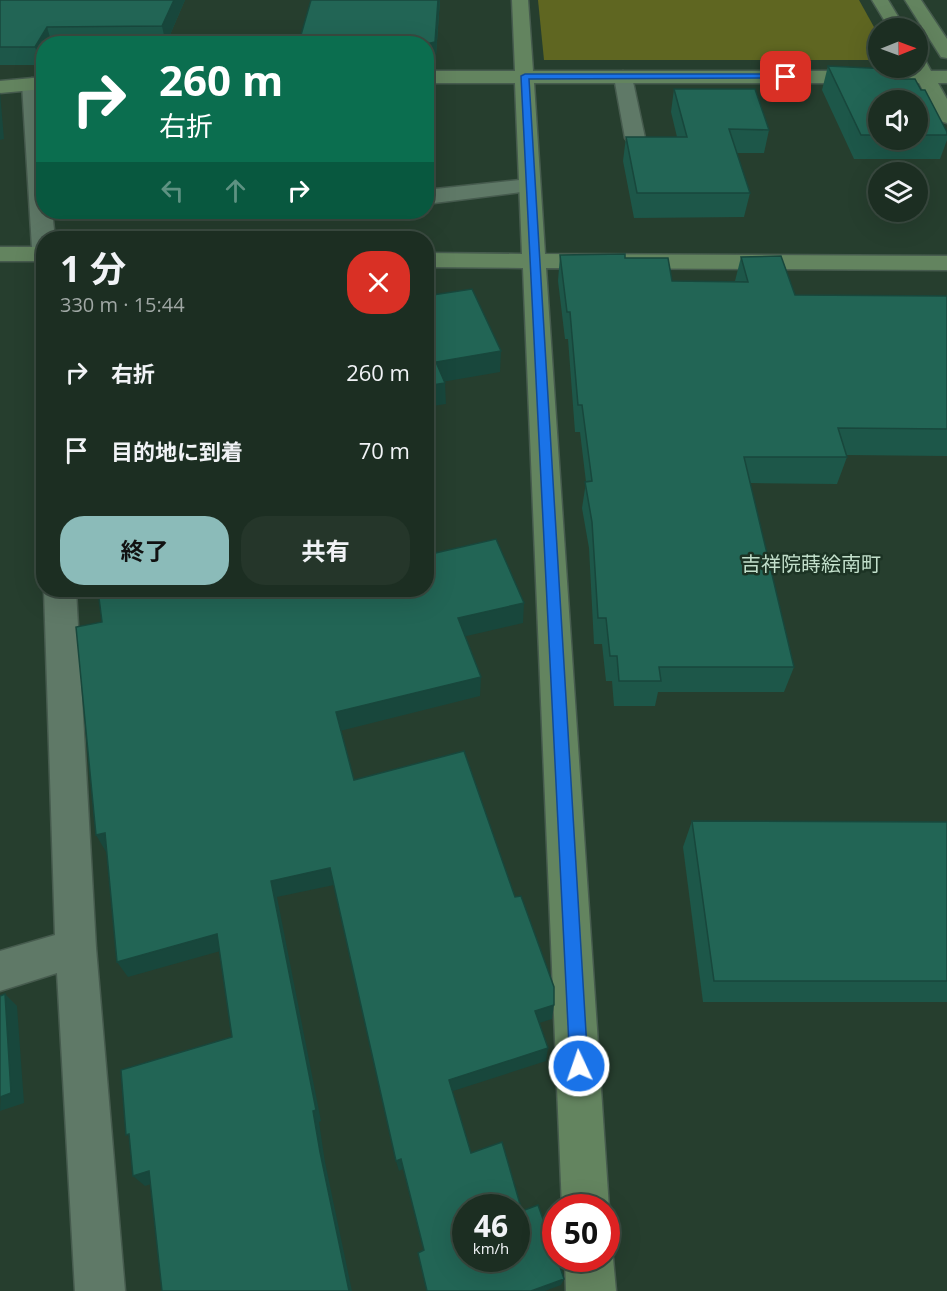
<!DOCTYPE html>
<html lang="ja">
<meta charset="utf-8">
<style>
body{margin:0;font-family:"Open Sans","Noto Sans JP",sans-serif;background:#25362a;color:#f1f3f6;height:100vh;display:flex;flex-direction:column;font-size:22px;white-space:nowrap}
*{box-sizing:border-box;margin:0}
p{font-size:20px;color:#a0a8a5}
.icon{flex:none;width:33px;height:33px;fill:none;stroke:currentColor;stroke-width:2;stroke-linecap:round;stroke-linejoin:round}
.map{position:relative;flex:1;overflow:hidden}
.sheet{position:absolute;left:36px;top:231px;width:398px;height:366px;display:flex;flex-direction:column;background:#1c2e22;border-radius:24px;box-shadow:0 6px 24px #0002,0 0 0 2px #3a4a40}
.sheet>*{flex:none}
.hud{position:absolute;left:36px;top:36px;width:398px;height:183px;border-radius:24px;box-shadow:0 6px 24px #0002,0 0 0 2px #3a4a40;background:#0b6e4f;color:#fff;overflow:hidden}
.needle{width:39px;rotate:89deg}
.fabs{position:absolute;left:868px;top:18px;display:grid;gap:12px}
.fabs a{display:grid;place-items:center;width:60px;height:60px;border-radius:50%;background:#1c2e22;box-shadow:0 6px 24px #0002,0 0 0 2px #3a4a40;font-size:30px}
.speed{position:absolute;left:452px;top:1194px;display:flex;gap:12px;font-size:30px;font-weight:700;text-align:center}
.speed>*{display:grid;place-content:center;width:78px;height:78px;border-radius:50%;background:#1c2e22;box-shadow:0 6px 24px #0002,0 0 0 2px #3a4a40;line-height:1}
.speed small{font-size:15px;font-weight:400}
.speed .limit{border:9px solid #d22;background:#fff;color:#111}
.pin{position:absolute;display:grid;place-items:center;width:51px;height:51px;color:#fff;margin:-26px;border-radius:12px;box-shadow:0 3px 9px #0006}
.me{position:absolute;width:66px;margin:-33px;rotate:357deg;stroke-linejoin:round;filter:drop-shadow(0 0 4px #0008)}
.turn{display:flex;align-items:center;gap:21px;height:126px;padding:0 24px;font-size:27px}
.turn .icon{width:78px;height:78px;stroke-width:2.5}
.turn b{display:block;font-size:42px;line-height:51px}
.lanes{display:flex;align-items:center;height:57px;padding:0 24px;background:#0003;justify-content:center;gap:30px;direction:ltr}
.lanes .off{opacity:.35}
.round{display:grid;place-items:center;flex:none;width:63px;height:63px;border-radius:24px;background:#25362a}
.overview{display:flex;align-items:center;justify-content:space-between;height:102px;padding:0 24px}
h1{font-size:36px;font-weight:700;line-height:45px}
.cta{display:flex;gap:12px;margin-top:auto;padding:12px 24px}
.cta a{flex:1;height:69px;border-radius:24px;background:#8bbbb9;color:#111;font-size:24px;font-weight:700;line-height:69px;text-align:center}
.cta a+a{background:#25362a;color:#f1f3f6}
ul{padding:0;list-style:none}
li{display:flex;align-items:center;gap:18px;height:78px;padding:0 24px}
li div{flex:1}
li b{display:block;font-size:22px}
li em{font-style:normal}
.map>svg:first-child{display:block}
.green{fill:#5f6621}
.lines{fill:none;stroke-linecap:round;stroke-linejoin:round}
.street-casing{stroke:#465b4e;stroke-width:3}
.secondary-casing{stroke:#465b4e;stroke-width:3}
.street{fill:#5f7967;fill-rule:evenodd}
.secondary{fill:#63845f;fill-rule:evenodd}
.wall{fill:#1d5749;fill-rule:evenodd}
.shaded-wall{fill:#18473c}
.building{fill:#226555;stroke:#18473c;stroke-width:1.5;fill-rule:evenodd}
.route{fill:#1a73e8;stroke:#114b97;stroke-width:1.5}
.labels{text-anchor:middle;stroke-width:5;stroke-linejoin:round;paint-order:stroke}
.neighbourhood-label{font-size:20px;fill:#c2dfcb;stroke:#1c3324}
</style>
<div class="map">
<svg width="947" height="1291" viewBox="0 0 947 1291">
<rect width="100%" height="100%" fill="#263e2e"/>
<path class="green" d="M538,0H859L879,36V60H544Z"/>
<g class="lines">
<g class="street-casing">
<g id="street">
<path d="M623,71L632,77L645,138L642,142H628L625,138L614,77Z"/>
<path d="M32,78L42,84L44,212H52L55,238H44V255L36,253L32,248L22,84Z"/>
<path d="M529,179L537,180L540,185L537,190L426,204V190Z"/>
<path d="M44,590H76L96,948L125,1291H75L57,973L0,991V951L55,935Z"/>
</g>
</g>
<g class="secondary-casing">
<g id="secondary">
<path d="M512,0H528L533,71H913L911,68H918V58L925,60L931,71H947V83H938L947,99V123L940,121L919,83H534L545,254L947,256V270L546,268L609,1208L606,1216V1208H562L523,268L426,267V253L522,254L515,83H426V71H515Z"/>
<path d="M872,0H888L905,28H889Z"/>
<path d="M905,0H921L947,39V58L941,57Z"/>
<path d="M44,77V89L0,93V81Z"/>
<rect x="0" y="247" width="44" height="14"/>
<path d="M606,1241L613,1258L616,1291H566L565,1258H606Z"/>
</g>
</g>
<use href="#street" class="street"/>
<use href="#secondary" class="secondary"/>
</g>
<g class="wall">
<path d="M0,0H185L166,44H44L41,65H0Z"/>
<path d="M311,0H440L435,69H434V85L431,127H426V44H302L301,35Z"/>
<path d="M828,66L890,69L895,79H915L921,90H925L947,132V140L940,159H854L822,90ZM879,100H918V140H879Z"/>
<path d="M674,89L769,130L764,153H737L750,193L744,217L634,218L623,161L626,137H677L671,112Z"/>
<path d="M560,255L625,258L672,281H735L741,257L795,295L947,296V456L846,455L847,457L837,484L750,483L794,667L784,692H658L655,706H614L612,681H606L602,644H594L589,548L582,508L586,482L580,432H575L568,339H565L558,281Z"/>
<path d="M692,821L947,822V1002H703L683,847Z"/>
</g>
<g class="shaded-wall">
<path d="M174,0H185L166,44L162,26Z"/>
<path d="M438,0H440L435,69H434V85L431,127V99L426,71V44Z"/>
<path d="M47,27L52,44H44V60L41,65L35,47Z"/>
<path d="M0,92L4,139L0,140Z"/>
<path d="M501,351L500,372L436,383V362Z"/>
<path d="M445,383L446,404L426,407V386Z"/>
<path d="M524,603L523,623L458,638V618Z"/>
<path d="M481,677L480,696L340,731L336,712Z"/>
<path d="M105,833L115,850L106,852L96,835Z"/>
<path d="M330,868L334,885L277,897L321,1121L319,1122L325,1162L352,1291H349L320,1152L313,1111L271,881Z"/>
<path d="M217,934L224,950L128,977L117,962Z"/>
<path d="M5,994L17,1006L24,1103L0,1111Z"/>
<path d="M554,1005L552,1019L533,1025L535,1011Z"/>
<path d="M548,1048L546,1061L450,1092L449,1080Z"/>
<path d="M401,1159L403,1169L399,1171L396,1161Z"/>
<path d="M149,1171L160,1181L145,1186L133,1176Z"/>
<path d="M564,1279L561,1285L545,1291H531Z"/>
</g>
<g class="building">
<path d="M0,0H174L162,26L47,27L35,47H0Z"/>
<path d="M311,0H438L435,42L426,44H372L370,36L301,35Z"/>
<path d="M426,58L434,59L431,99L426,100Z"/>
<path d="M828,66L890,69L895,79H915L921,90H925L947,132V135H918V100H879V135H861Z"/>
<path d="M674,89H755L769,130L729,129L750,193H637L626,137H687Z"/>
<path d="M625,254V258H668L672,281L748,282L741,257L781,256L795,295L947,296V429L838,428L847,457H744L794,667H659L661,681H619L617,656H610L606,618H598L592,522L585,482L592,481L582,405H578L570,312H567L560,255Z"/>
<path d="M472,289L501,351L436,362L445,383L426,386V296Z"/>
<path d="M426,529L435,553L496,539L524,603L458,618L481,677L336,712L354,780L464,751L515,897L521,896L554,987V1005L535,1011L548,1048L449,1080L471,1153L502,1142L522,1211L538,1205L555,1253V1258H557L564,1279L531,1291H427L418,1253L424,1250L401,1159L396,1161L330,868L271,881L316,1110L313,1111L320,1152L349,1291H162L149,1171L133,1176L129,1134L126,1135L121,1070L232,1037L217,934L117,962L105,833L96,835L76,627L102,622L98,590H426ZM465,1208H516V1258H465Z"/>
<path d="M692,821L947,822V981H714Z"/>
<path d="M5,994L11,1093L0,1097V996Z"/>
</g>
<path class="route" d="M786,74L789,78L529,79L588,1066L585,1072L579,1075L572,1072L570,1066L521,76L525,74Z"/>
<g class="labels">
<g class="neighbourhood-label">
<text x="811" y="571">吉祥院蒔絵南町</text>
</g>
</g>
</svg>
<div class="fabs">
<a><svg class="needle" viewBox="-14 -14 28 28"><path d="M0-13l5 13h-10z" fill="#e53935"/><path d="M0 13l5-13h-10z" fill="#a0a8a5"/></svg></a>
<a><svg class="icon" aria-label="sound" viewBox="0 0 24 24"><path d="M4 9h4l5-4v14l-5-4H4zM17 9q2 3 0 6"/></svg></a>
<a><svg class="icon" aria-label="layers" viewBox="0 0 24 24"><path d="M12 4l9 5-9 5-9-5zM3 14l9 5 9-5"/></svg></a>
</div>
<div class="speed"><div>46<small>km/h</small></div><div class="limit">50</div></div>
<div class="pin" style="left:786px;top:77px;background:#d93025"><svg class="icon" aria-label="arrive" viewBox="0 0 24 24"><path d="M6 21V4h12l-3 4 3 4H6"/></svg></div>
<svg class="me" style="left:579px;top:1066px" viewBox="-20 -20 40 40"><circle r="17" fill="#1a73e8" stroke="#fff" stroke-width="3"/><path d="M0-11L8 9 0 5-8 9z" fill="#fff"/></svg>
<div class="hud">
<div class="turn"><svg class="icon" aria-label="right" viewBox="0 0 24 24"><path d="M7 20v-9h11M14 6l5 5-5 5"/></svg><div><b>260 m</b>右折</div></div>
<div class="lanes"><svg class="icon off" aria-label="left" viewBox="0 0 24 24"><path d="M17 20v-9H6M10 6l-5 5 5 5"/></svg><svg class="icon off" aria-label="ahead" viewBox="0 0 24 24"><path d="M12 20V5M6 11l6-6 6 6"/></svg><svg class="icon" aria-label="right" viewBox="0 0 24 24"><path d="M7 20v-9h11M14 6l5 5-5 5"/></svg></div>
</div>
<section class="sheet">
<div class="overview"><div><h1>1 分</h1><p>330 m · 15:44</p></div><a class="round" style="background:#d93025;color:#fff"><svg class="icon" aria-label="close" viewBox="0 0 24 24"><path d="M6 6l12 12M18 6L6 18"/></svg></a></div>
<ul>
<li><svg class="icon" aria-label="right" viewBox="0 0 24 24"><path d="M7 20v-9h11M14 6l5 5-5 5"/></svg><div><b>右折</b></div><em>260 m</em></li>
<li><svg class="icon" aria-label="arrive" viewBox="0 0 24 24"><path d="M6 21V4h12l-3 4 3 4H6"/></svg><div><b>目的地に到着</b></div><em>70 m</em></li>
</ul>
<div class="cta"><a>終了</a><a>共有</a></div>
</section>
</div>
